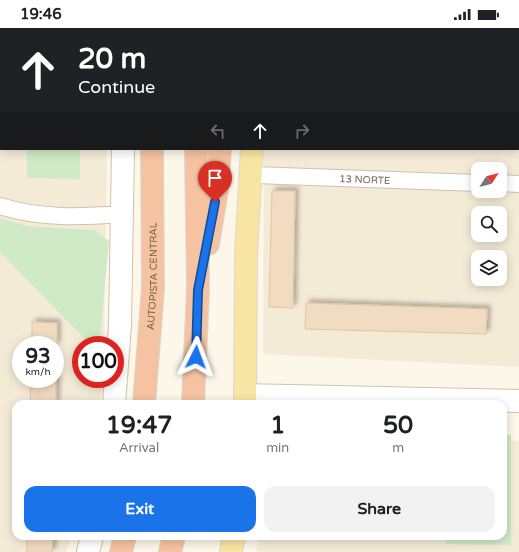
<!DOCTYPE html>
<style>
body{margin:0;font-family:"Varela Round",sans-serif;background:#f2f2f2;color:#202124;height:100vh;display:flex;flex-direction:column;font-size:15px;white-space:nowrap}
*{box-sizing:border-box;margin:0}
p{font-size:13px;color:#757577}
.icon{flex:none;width:22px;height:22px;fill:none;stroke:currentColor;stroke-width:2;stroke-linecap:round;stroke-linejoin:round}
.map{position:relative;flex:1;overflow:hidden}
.panel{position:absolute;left:12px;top:372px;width:495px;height:140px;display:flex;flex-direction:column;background:#fff;border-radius:12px;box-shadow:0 2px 10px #0003}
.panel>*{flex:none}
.top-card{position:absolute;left:0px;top:0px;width:519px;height:122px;box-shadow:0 2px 10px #0003;background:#202124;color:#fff;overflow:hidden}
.needle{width:26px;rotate:54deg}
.fabs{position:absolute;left:471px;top:134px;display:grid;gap:8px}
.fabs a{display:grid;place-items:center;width:36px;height:36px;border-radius:8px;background:#fff;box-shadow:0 2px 10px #0003;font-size:20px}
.speed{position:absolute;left:12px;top:308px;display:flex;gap:8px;font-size:20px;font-weight:700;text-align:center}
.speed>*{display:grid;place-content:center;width:52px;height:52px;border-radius:50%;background:#fff;box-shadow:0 2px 10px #0003;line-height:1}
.speed small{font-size:10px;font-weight:400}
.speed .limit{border:6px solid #d22;background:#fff;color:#111}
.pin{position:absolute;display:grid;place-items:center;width:34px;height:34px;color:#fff;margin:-41px -17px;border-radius:50% 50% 50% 0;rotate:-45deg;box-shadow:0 0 4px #0007}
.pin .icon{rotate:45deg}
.me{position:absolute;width:44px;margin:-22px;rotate:3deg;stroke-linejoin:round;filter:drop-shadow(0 0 3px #0008)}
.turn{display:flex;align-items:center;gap:14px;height:84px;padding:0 12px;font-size:18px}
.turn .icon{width:52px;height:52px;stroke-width:2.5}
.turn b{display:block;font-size:28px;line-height:34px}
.lanes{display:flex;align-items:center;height:38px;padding:0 12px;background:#0003;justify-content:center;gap:20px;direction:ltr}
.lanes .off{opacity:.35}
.eta{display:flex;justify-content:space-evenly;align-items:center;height:68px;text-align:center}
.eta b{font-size:24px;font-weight:700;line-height:28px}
.action{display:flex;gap:8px;margin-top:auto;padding:8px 12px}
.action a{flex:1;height:46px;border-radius:12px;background:#1a73e8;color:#fff;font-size:16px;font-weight:700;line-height:46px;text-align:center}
.action a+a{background:#f2f2f2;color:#202124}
.status{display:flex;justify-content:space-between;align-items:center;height:28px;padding:0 20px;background:#fff;direction:ltr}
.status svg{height:11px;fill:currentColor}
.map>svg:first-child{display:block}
.residential{fill:#f4ebd7;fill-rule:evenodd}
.green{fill:#d0eac7}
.building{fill:#f1dbc1;stroke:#e4c4a1;filter:url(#shadow)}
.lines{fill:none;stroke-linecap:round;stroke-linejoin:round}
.street-casing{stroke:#cec1ae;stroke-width:18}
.secondary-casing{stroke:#d1c2ac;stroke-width:24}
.primary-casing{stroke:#dcd6d0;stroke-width:24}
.highway-casing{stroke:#dcd6d0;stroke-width:24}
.street{stroke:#fff;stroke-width:16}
.secondary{stroke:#fff;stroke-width:22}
.primary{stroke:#f9e5a3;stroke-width:22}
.highway{stroke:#f5c3a1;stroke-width:22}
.route-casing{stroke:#114b97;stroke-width:10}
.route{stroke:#1a73e8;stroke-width:7}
.labels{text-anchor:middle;stroke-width:3;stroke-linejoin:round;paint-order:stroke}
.street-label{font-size:10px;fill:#77614c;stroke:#fffbef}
</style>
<div class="status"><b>19:46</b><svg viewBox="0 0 49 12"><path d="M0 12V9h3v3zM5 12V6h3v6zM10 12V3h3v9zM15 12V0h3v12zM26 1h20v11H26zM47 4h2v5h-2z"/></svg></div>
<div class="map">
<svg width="519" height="524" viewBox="0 0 519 524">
<defs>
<filter id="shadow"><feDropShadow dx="3.5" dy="-3.5" stdDeviation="2" flood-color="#0004"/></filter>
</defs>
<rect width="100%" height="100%" fill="#fcf7e9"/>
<g class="residential">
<path d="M0,0H109L1,1V121H107L104,317H81V351H104L100,376H16V508H71L66,524H0ZM21,317H55V351H21Z"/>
<path d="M264,0H519V339L263,326L264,121H518V1ZM478,141H500V163H478ZM478,185H500V207H478ZM478,229H500V251H478Z"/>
<path d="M503,412L519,413V524H256L259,508H503Z"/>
</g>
<g class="green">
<path d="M27,121H80V151L27,150Z"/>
<path d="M0,190L26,198L94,202L109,213L100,312L87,313L0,224Z"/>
<path d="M503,407H511V517L446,516V508H503Z"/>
</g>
<g class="building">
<path d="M272,163H295L293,280L269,279Z"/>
<path d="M306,275L487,281L486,306L305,301Z"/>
<path d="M32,294L57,295V317H32Z"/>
<path d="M31,351H56V376H30Z"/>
<path d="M27,508H53L52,524H27Z"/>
</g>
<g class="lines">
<g class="street-casing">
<g id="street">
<path d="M336,0L361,1"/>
<path d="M518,7H519"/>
<path id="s1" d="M252,147L478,155"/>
<path d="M500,155L519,156"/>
<path d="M0,178C41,191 81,189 123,186"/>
</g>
</g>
<g class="secondary-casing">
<g id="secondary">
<path d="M123,1V0"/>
<path d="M245,367L519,373"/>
<path d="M114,376L120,297L123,121"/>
<path d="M88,524L92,508"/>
</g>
</g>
<g class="primary-casing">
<g id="primary">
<path d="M234,0V1"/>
<path d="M252,1V0"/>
<path d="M245,376L246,226L252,121"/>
<path d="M231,524L234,508"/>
</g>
</g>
<g class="highway-casing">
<g id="highway">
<path d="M150,0V1"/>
<path d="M195,0V1"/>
<path d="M222,1V0"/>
<path d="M208,216L217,162L220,121"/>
<path id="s2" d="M144,376L153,260L152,121"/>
<path d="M193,376L198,262L196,121"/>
<path d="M121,524L125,508"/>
<path d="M170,524L174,508"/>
</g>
</g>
<use href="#street" class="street"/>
<use href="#secondary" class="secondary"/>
<use href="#primary" class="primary"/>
<use href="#highway" class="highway"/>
</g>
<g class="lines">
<g class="route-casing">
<path id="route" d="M196,329L198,262L215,174"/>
</g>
<use href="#route" class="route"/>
</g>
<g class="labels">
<g class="street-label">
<text dy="4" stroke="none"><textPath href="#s1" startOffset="113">13 NORTE</textPath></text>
<text dy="4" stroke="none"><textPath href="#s2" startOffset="128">AUTOPISTA CENTRAL</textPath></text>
</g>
</g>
</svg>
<div class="fabs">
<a><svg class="needle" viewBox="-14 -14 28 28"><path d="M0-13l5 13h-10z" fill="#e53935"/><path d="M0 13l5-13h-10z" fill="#757577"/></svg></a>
<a><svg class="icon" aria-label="search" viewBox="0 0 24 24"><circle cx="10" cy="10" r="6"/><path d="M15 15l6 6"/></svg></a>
<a><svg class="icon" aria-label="layers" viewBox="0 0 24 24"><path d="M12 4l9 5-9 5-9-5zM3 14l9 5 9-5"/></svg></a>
</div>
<div class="speed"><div>93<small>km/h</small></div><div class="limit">100</div></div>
<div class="pin" style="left:215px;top:174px;background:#d93025"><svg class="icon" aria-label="arrive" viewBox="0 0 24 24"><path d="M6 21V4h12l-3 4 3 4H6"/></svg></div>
<svg class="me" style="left:196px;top:329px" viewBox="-20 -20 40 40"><path d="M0-17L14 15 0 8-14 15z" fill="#1a73e8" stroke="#fff" stroke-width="4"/></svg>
<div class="top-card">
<div class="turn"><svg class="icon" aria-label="ahead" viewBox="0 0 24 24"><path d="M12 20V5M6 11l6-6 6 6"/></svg><div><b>20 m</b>Continue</div></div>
<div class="lanes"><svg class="icon off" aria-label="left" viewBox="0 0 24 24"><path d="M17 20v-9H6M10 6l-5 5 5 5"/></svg><svg class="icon" aria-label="ahead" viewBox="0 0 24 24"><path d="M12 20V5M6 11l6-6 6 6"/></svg><svg class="icon off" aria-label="right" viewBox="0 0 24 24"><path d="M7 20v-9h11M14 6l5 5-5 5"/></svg></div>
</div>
<section class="panel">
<div class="eta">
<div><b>19:47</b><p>Arrival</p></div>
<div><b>1</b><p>min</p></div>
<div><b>50</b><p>m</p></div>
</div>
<div class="action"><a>Exit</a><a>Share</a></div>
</section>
</div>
